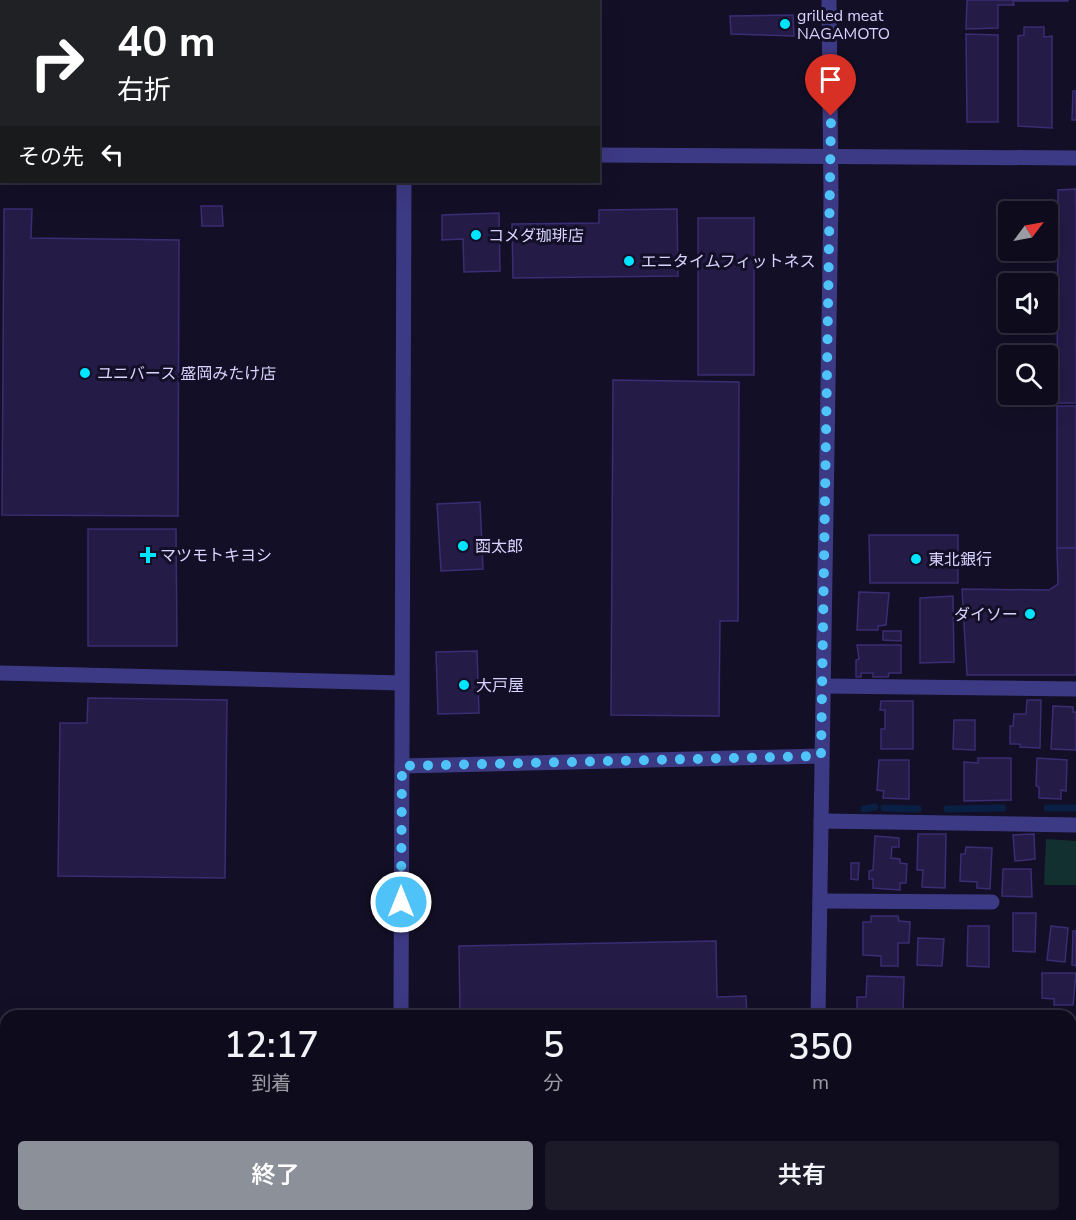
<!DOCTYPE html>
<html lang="ja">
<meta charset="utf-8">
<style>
body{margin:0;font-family:"Nunito Sans","Noto Sans JP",sans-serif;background:#1c1929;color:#f1f3f6;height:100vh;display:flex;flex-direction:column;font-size:22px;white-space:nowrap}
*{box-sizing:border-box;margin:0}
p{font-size:20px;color:#9b9ba3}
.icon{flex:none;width:33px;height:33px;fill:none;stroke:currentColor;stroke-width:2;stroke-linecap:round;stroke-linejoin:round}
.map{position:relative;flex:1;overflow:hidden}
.details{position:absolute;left:0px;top:1010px;width:1077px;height:212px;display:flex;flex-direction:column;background:#0e0b1c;border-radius:18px 18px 0 0;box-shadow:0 6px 24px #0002,0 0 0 2px #2e2b3b}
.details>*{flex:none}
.guide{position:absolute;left:0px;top:0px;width:600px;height:183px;box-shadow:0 6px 24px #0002,0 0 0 2px #2e2b3b;background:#202124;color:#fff;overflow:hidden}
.needle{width:39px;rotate:58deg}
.tools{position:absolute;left:998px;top:201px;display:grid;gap:12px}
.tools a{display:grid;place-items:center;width:60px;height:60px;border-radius:6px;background:#0e0b1c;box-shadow:0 6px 24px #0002,0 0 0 2px #2e2b3b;font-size:30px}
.pin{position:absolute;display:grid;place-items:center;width:51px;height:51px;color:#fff;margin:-62px -26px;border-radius:50% 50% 50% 0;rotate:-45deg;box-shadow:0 0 6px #0007}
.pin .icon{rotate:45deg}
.me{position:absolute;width:66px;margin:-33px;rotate:0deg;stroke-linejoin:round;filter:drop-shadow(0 0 4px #0008)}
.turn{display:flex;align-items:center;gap:21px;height:126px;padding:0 18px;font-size:27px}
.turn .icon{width:78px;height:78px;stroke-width:2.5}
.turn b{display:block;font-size:42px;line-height:51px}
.then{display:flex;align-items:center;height:57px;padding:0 18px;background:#0003;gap:12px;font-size:22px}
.eta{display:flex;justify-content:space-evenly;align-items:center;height:102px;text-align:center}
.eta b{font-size:36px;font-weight:600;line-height:42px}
.cta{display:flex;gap:12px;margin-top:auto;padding:12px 18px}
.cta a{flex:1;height:69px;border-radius:6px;background:#8c9099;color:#fff;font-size:24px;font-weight:600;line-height:69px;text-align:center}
.cta a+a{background:#1c1929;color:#f1f3f6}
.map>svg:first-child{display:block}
.green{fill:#12302f}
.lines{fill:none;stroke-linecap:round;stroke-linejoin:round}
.stream{stroke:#0a1f44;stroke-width:7}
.building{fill:#241b47;stroke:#3b2d73;stroke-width:1.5}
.minor{stroke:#3d3a85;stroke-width:15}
.route{stroke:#4fc3f7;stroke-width:10;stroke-dasharray:0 18}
.poi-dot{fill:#00e5ff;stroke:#130f26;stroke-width:2}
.labels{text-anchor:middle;stroke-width:6;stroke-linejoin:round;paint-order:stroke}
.poi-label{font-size:16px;fill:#d9d4ff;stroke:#130f26;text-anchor:start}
</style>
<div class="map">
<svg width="1076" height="1220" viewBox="0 0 1076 1220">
<rect width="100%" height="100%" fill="#130f26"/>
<path class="green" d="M1046,839L1076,841V885H1044Z"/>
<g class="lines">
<g class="stream">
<path d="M884,808L918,809"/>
<path d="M1047,808H1076"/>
<path d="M864,809L875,807"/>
<path d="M947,809L1003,808"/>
</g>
</g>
<g class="building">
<path d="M967,0H1068V1H1013L1014,5H998V28L966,29Z"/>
<path d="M793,15L794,36L731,34L730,16Z"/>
<path d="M1024,27H1044V37L1052,36V128L1018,126V36L1024,35Z"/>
<path d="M966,34L998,35V122H967Z"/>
<path d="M1073,91H1076V120H1072Z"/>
<path d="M1076,189V403H1057L1058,190Z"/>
<path d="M201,206H222L223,226H202Z"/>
<path d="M4,209H32L31,238L179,240L178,516L2,515Z"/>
<path d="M677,209L678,276L513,278L512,224L599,223V210Z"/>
<path d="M499,213L500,271L464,272L463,239L442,240V215Z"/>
<rect x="698" y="218" width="56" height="157"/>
<path d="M613,380L739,382L738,621H720L719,716L611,715Z"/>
<rect x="1057" y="406" width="19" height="142"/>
<path d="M480,502L483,569L441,571L437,504Z"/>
<path d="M88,529H176L177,646H88Z"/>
<path d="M869,535H958V583H870Z"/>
<path d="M1057,548H1076V675H967L962,589L1049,590L1058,584Z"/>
<path d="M859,592L889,593L886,625L878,626V630H857Z"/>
<path d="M953,596L954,662L920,663V598Z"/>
<path d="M883,631H901V641L883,640Z"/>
<path d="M857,645H901V673H889L888,677H873V673H861V677H856V660L859,659Z"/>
<path d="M477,651L479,713L438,714L436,652Z"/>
<path d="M88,698L227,700L225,878L58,876L60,723H87Z"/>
<path d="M1027,700H1041L1040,748L1020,747V744H1010V726H1013L1014,714H1026Z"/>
<path d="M881,701H913V749H881V729H885V710H880Z"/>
<path d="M1053,706L1073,707V712H1076V750L1051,749Z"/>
<path d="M954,720H975V750L953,749Z"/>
<path d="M978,758H1011V800L964,801V762L978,763Z"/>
<path d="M1037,758L1067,760L1066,791L1061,790V799L1039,798V787L1036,786Z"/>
<path d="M879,760H909V799L883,798L884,791L877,790Z"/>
<path d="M918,834H946L945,888L922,887L923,870H917Z"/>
<path d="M1034,834L1035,859L1015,861L1013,835Z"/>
<path d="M875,836L899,838V847H892L891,858L900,859V863L907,864L906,883H900V890L873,888V879H869V871L873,870Z"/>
<path d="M966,847L992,848L990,889L977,888V882L960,881L961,854H965Z"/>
<path d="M851,863H859L858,880L851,879Z"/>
<path d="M1003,869H1031L1032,897L1002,896Z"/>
<path d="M1013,913H1036L1035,952L1013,951Z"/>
<path d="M871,916H898L899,921L910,922L909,943H898V966H881V956L863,955V922H871Z"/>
<path d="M968,926H989V967L967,966Z"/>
<path d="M1051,926L1068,928L1065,962L1047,960Z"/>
<path d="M1073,931H1076V966L1072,965Z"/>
<path d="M918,938L944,939L942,966L917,965Z"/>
<path d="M716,941L717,997L746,996L747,1016H460L459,946Z"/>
<path d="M1042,973H1076L1073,1005H1054V999L1042,998Z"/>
<path d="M867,976L904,977L903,1016H857V997H866Z"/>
<path d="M0,1072H6V1215H184V1220H0Z"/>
<path d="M603,1215H656L655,1220H603Z"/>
<path d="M665,1215H696V1220H664Z"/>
<rect x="706" y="1215" width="32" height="5"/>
<rect x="745" y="1215" width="38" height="5"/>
<rect x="875" y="1215" width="30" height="5"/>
</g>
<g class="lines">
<g class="minor">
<path d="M73,0V2"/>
<path d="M338,2V0"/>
<path d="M0,152H2"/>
<path d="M598,155L1076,158"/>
<path d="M0,673L402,683"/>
<path d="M824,686L1076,689"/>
<path d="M402,766L821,756"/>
<path d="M821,821L1076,825"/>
<path d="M820,901L992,902"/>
<path d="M401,1016L404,182"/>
<path d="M818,1016L831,197L829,0"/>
<path d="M0,1051H6"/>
<path d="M399,1220V1215"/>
<path d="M815,1220V1215"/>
</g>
</g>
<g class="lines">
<path class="route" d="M401,902L402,766L821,756L831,116"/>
</g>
<g class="poi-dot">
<circle cx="785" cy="24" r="6"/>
<circle cx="476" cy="235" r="6"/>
<circle cx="629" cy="261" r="6"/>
<circle cx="85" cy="373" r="6"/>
<circle cx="463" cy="546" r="6"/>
<path d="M145 546h6v6h6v6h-6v6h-6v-6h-6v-6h6z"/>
<circle cx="916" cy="559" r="6"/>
<circle cx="1030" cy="614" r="6"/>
<circle cx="464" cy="685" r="6"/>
</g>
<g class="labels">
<g class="poi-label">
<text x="797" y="21">grilled meat<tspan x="797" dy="18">NAGAMOTO</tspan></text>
<text x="488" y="241">コメダ珈琲店</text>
<text x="641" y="267">エニタイムフィットネス</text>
<text x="97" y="379">ユニバース 盛岡みたけ店</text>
<text x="475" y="552">函太郎</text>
<text x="160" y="561">マツモトキヨシ</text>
<text x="928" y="565">東北銀行</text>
<text x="1018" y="620" text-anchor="end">ダイソー</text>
<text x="476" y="691">大戸屋</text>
</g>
</g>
</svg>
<div class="tools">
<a><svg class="needle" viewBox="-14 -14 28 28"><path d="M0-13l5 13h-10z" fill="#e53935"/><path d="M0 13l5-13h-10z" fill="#9b9ba3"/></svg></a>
<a><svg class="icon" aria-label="sound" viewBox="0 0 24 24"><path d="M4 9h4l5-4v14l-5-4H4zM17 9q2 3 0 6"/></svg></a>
<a><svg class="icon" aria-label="search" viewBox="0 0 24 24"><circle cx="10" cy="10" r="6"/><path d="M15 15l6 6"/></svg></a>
</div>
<div class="pin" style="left:831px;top:116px;background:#d93025"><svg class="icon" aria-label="arrive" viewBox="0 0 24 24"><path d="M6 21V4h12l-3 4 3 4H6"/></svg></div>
<svg class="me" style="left:401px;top:902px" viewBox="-20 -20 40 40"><circle r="17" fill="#4fc3f7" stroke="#fff" stroke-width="3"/><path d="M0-11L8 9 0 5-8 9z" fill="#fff"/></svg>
<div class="guide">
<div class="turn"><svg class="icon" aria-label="right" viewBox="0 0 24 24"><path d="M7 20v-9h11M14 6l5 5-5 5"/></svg><div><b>40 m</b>右折</div></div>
<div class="then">その先<svg class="icon" aria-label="left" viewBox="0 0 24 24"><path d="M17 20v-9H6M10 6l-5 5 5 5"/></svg></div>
</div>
<section class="details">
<div class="eta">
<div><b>12:17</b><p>到着</p></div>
<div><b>5</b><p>分</p></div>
<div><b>350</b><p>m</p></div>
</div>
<div class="cta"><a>終了</a><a>共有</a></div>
</section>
</div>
